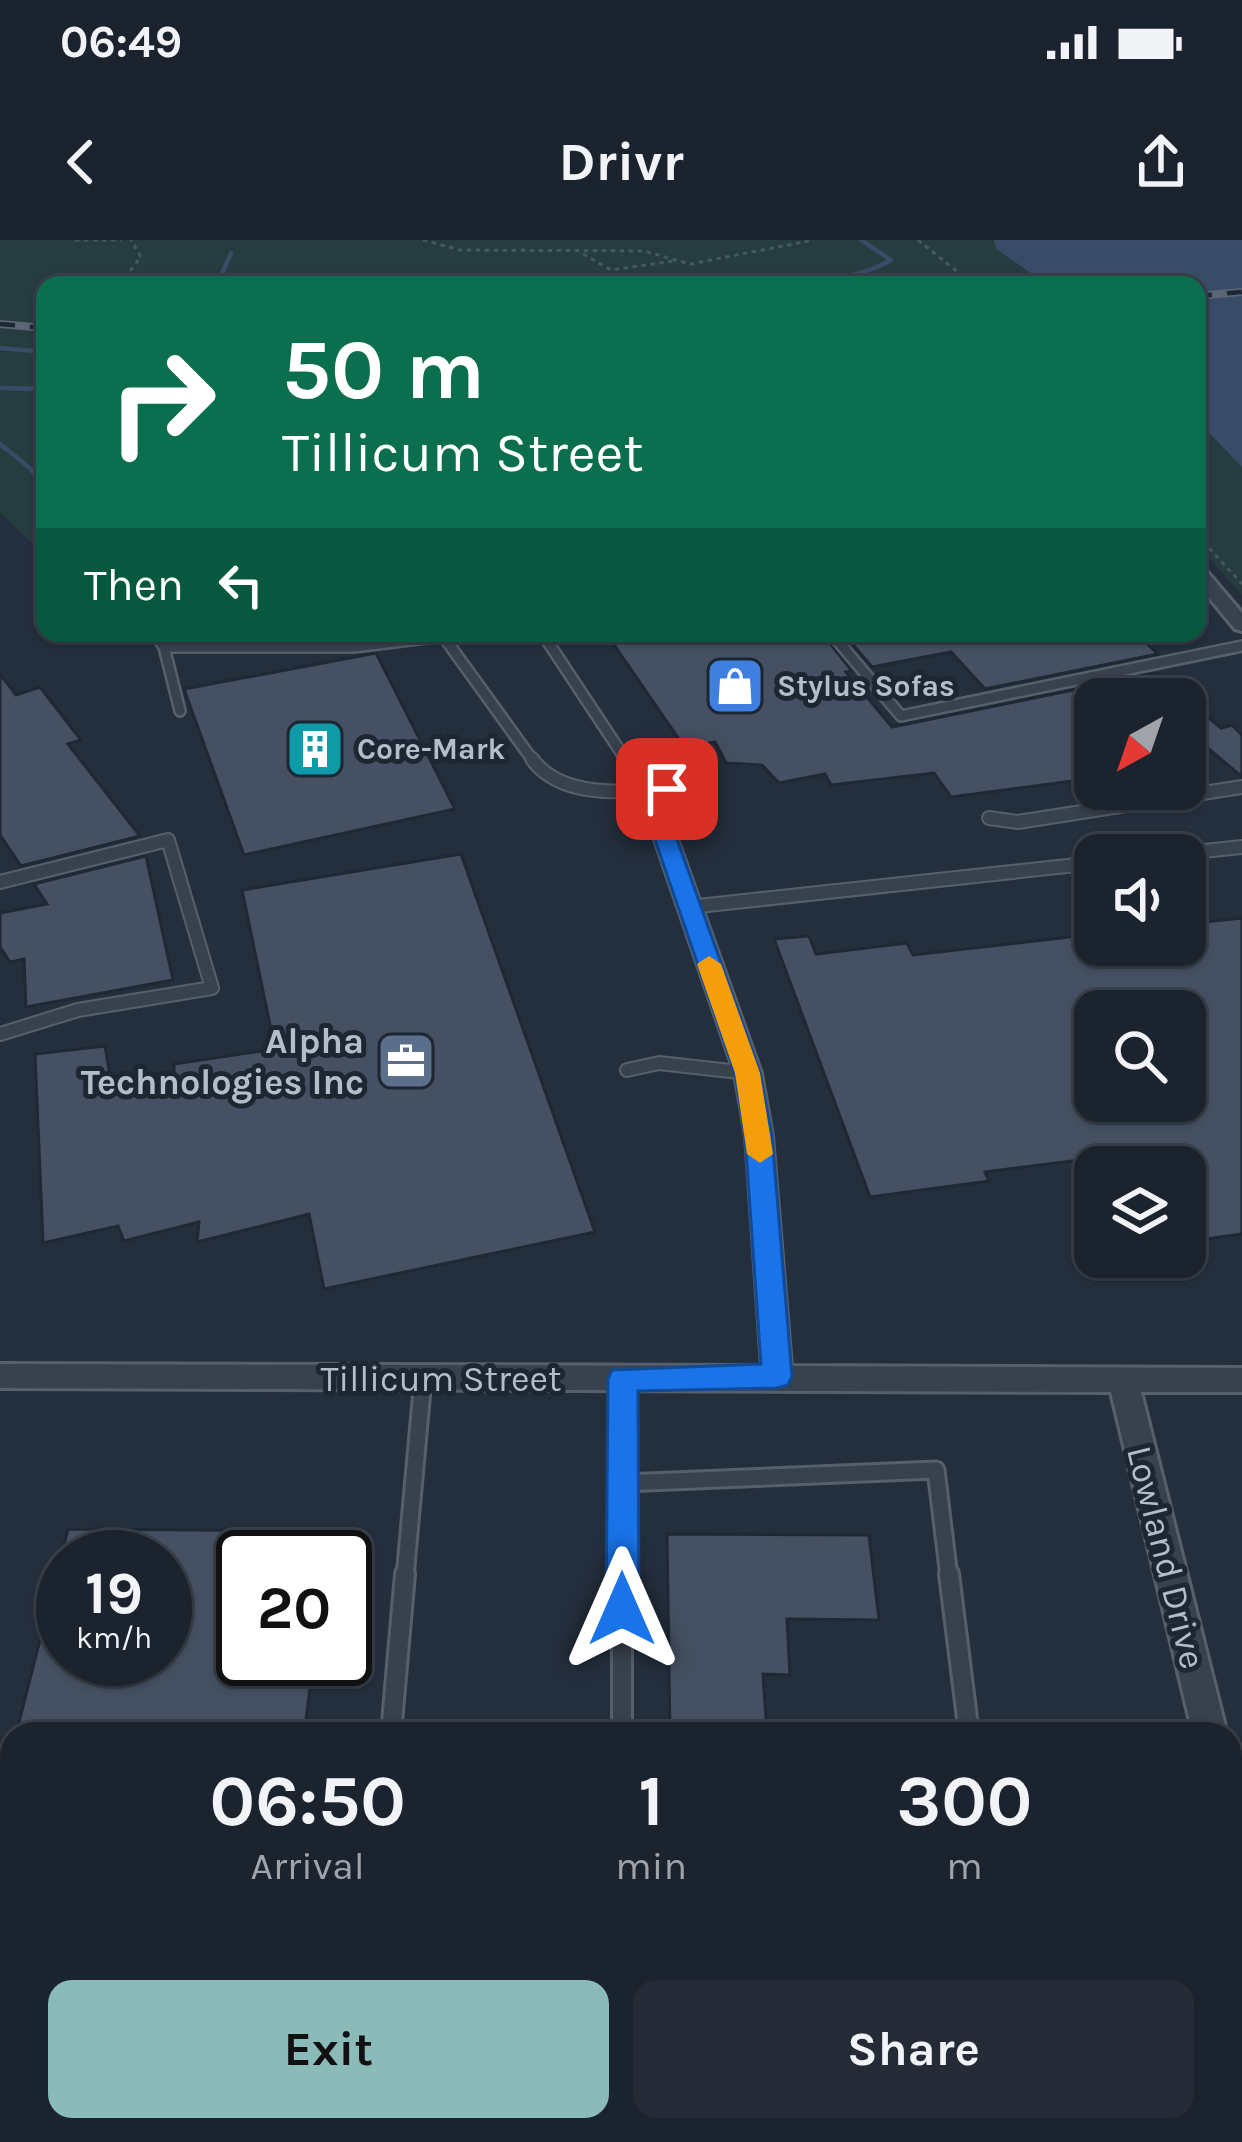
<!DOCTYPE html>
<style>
body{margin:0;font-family:Karla,sans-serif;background:#242b36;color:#f1f3f6;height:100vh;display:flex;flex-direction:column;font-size:45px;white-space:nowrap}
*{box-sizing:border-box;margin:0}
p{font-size:39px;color:#a0a4aa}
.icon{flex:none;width:66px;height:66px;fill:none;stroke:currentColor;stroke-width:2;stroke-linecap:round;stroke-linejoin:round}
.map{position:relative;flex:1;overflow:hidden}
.panel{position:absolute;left:0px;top:1482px;width:1242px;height:420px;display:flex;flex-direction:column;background:#1b232e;border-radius:36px 36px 0 0;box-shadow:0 3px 9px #0004,0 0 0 3px #39404a}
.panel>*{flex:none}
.guide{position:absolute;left:36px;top:36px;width:1170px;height:366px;border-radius:24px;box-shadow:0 3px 9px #0004,0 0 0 3px #39404a;background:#0b6e4f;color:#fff;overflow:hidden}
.needle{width:78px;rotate:220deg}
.fabs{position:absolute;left:1074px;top:438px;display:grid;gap:24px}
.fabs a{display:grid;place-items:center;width:132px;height:132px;border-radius:24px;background:#1b232e;box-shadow:0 3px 9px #0004,0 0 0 3px #39404a;font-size:60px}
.speed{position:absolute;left:36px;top:1290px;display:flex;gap:24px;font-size:60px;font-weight:700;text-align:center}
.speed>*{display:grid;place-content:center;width:156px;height:156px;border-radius:50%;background:#1b232e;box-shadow:0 3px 9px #0004,0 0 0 3px #39404a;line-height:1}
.speed small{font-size:30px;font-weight:400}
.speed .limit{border:6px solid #111;border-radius:18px;background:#fff;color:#111}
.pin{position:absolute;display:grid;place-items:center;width:102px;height:102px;color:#fff;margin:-51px;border-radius:24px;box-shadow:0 6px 18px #0006}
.me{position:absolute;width:132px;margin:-66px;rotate:0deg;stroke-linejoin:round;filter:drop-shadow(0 0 9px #0008)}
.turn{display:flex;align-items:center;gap:42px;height:252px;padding:0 48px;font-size:54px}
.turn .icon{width:156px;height:156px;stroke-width:2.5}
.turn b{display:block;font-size:84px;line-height:102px}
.then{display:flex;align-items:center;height:114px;padding:0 48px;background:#0003;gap:24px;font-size:45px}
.eta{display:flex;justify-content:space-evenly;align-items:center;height:204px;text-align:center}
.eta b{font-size:72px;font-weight:700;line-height:84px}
.action{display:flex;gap:24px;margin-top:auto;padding:24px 48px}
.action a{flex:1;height:138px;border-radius:24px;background:#8bbbb9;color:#111;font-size:48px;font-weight:700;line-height:138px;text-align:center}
.action a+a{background:#242b36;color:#f1f3f6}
.status{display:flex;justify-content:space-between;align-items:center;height:84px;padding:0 60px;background:#1b232e;direction:ltr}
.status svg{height:33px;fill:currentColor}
header{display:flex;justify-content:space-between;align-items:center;height:156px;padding:0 48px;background:#1b232e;font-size:54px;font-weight:700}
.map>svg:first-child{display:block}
.green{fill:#263c3f}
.water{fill:#394c67}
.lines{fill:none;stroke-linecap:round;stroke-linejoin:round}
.stream-far1{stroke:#394c67;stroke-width:4.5}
.stream{stroke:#394c67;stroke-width:6}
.building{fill:#455162;stroke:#1f2835;stroke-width:3;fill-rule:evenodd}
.service-far3-casing{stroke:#565f6c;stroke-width:14}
.service-far2-casing{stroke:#565f6c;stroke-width:16}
.service-far1-casing{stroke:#565f6c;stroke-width:21}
.service-casing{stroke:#565f6c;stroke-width:24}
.minor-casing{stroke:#565f6c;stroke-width:6}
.path{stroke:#44595c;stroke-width:3;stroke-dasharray:4.5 4.5;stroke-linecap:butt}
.service-far3{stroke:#38414e;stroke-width:9}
.service-far2{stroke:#38414e;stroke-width:12}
.service-far1{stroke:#38414e;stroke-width:15}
.service{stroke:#38414e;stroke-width:18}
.minor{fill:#38414e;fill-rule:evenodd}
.rail-casing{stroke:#5a6575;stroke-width:8}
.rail{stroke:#1d2633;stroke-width:4.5;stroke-dasharray:15;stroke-linecap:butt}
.route{fill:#1a73e8;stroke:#114b97;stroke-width:3}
.slow{fill:#f59e0b}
.labels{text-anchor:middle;stroke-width:10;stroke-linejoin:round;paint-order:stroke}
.far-poi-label{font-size:30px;font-weight:bold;fill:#b4bcc9;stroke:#1d2633;text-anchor:start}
.poi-label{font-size:36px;font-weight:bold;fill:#b4bcc9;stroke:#1d2633;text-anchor:end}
.street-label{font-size:36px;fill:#b4bcc9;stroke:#1d2633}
</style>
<div class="status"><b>06:49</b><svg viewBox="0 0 49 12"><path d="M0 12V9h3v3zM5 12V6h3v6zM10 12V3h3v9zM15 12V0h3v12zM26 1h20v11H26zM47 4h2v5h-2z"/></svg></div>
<header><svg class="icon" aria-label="back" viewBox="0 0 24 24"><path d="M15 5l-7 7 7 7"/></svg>Drivr<svg class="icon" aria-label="share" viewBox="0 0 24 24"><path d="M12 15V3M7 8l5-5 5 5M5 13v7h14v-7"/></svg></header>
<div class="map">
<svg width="1242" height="1902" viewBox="0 0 1242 1902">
<rect width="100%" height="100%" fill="#242f3e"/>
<g class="green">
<path d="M0,0H994L996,9L1048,45H45V315L0,273Z"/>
<path d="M1197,159L1242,190V355L1197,305Z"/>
</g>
<path class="water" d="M994,0H1242V227L1197,180V45H1048L996,9Z"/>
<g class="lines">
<g class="stream-far1">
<path d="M217,45L231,13"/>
<path d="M691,45C757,42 831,53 891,20L861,0"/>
<path d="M0,108L45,112"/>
<path d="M0,148L45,149"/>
<path d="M0,204L36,233"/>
</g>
<path class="stream" d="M32,230L45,240"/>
</g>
<g class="building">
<path d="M606,393H822L852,431L846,432L892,487L1156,433L1221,488L1232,485L1242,495V537L1196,498L1185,500V459H1095V538L951,557L934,533L831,545L825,534L779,543L762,525L726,523L715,502L685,508Z"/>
<path d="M843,393H1135L1158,414L985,449L951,412L872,427Z"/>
<path d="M376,413L455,569L244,615L184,449Z"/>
<path d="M0,434L16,455L40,447L81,500L68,504L140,596L21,626L0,595Z"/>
<path d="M461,614L595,992L324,1049L309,974L197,1002L199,982L124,1001L118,986L43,1003L35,814L105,806L112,848L174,833V824L275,809L242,650Z"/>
<path d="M146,616L173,740L26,767L24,719L10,722L0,707V673L47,664L34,644Z"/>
<path d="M1242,678V994L1185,1002V927H1142L1135,913L985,932L989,941L870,957L774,699L809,696L816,714L907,703L913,715L1095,694V705H1185V684ZM1095,771H1185V861H1095Z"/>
<path d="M68,1289L332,1291L328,1317H243V1419H314L304,1494H16L55,1341L63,1342V1419H165V1317H61Z"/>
<path d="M667,1294L869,1295L879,1380L787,1379L790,1435L763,1434L767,1494H670Z"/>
</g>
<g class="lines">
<g class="service-far3-casing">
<g id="service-far3">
<path d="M154,393L164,407H354L443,396L534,522"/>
<path d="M542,393L622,514L632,522"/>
<path d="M831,393L901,476L1242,406"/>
<path d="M164,407L180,471"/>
</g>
</g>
<g class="service-far2-casing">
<g id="service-far2">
<path d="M532,519C561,559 624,552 667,549"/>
<path d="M628,519L667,549"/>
<path d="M989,578L1018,582L1242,547"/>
<path d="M1165,615L1242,607"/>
<path d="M0,642L168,600L212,748L78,770L0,794"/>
<path d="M689,667L1095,623"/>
<path d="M627,830L659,823L748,833"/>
</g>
</g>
<g class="service-far1-casing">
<g id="service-far1">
<path d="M623,1243L936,1230L949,1337"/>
<path d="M405,1337L423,1139"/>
<path d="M622,1337L623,1139"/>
</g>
</g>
<g class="service-casing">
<g id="service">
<path d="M949,1334L969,1494"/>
<path d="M391,1494L405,1334"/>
<path d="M622,1494V1334"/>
<path d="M1230,1859L1242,1858"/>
<path d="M623,1890V1902"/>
<path d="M1146,1890L1147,1902"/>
<path d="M355,1902L356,1890"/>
</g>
</g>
<g class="minor-casing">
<g id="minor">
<path d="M1197,326L1203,327L1242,373V391L1235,389L1197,343Z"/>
<path d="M667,543L678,549L672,585L761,833L772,896L791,1126L1242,1128V1152H1141L1227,1494H1193L1111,1152L0,1148V1124L762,1126L746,896L735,833L650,585L656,549Z"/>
<path d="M1230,1556L1242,1561V1641L1230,1636Z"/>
</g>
</g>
<g class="path">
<path d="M75,0H121"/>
<path d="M423,0L460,10L644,11L690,24L814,0"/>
<path d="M918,0L974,45"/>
<path d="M583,14L611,30L674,21"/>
<path d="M119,45L141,17L131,0"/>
<path d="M1197,295L1242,344"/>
</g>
<use href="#service-far3" class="service-far3"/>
<use href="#service-far2" class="service-far2"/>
<use href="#service-far1" class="service-far1"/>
<use href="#service" class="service"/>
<use href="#minor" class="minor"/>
<g class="rail-casing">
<g id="rail">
<path d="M1197,56L1242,52"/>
<path d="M0,84L45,88"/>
</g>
</g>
<use href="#rail" class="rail"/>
</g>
<path class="route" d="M667,542L678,549L672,585L760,833L772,896L792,1136L788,1145L777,1148L638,1151L639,1369L634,1379L622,1384L611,1379L606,1369L608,1139L612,1130L761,1124L745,896L735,833L650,585L656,549Z"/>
<path class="slow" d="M709,716L721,724L760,833L773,914L760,923L747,914L735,833L697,724Z"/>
<defs>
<g id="shop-square" transform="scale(3)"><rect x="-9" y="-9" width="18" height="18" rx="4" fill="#3f7fe0" stroke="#1d2633"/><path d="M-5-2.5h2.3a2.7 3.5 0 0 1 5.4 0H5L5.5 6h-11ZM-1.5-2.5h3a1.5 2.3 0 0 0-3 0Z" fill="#fff"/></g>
<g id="building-square" transform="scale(3)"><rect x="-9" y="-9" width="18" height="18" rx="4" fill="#0f9aa8" stroke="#1d2633"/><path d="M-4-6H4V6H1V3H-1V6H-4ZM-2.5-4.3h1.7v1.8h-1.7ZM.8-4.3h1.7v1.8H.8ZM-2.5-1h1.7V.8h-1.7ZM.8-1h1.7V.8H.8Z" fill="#fff"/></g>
<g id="office-square" transform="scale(3)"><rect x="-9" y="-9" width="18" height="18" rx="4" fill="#5c6f8a" stroke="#1d2633"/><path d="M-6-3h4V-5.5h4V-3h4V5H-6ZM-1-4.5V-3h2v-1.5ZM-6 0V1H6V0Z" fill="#fff"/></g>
</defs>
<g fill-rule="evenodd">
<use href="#shop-square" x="735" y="446"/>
<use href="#building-square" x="315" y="509"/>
<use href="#office-square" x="406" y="821"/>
</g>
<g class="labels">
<g class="far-poi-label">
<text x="777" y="456">Stylus Sofas</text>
<text x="357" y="519">Core-Mark</text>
</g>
<g class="poi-label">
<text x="364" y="813">Alpha<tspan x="364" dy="41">Technologies Inc</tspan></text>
</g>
<g class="street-label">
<text x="441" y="1151">Tillicum Street</text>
<text transform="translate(1167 1317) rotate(76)" y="13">Lowland Drive</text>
</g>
</g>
</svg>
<div class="fabs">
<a><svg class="needle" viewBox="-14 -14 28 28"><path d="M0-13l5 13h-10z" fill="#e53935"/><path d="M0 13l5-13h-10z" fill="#a0a4aa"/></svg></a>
<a><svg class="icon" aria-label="sound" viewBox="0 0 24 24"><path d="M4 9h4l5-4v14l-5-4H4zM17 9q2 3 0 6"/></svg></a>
<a><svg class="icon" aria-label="search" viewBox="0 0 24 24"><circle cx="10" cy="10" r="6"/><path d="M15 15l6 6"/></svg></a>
<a><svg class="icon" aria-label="layers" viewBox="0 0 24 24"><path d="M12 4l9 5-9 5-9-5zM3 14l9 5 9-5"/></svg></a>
</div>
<div class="speed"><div>19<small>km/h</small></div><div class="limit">20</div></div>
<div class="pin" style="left:667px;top:549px;background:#d93025"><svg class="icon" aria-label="arrive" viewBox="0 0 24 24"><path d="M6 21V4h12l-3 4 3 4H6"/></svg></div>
<svg class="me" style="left:622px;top:1369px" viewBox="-20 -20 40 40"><path d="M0-17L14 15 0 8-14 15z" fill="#1a73e8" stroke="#fff" stroke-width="4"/></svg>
<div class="guide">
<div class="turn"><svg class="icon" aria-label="right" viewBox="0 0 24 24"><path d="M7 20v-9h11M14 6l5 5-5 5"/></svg><div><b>50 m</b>Tillicum Street</div></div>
<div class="then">Then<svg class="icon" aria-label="left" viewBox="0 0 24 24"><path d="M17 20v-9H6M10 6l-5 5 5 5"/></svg></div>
</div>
<section class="panel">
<div class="eta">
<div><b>06:50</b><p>Arrival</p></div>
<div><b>1</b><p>min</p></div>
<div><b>300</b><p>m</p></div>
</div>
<div class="action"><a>Exit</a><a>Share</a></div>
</section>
</div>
